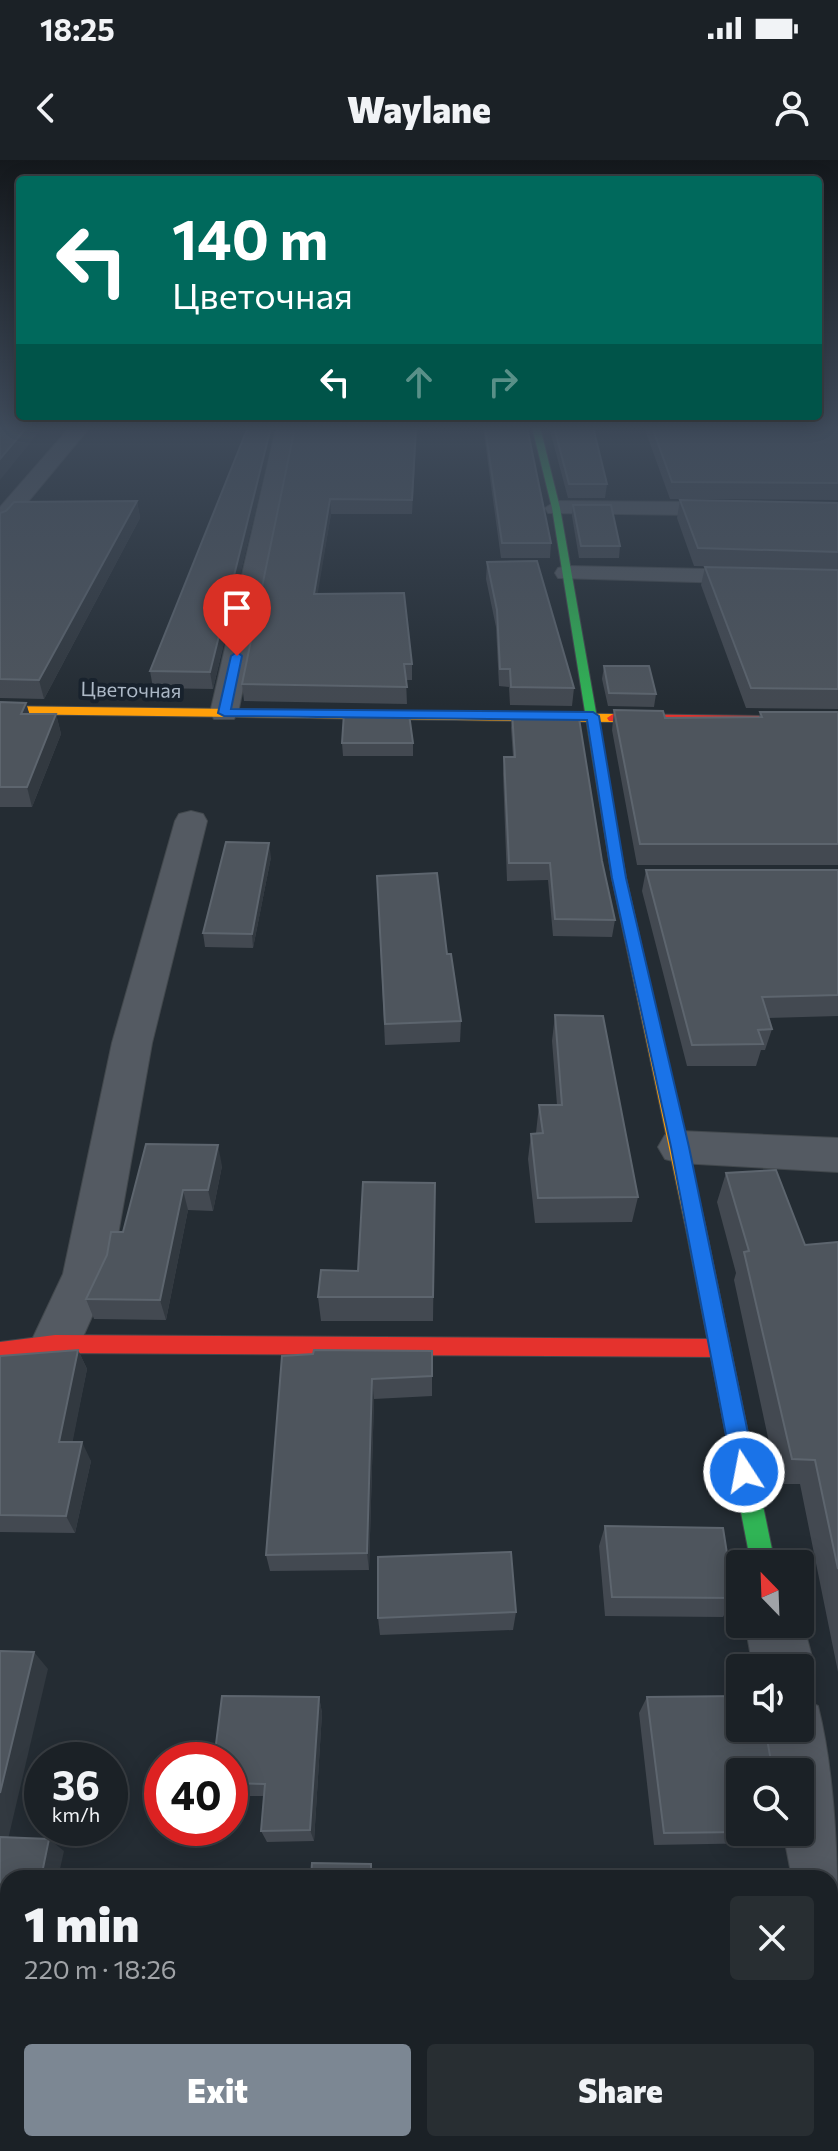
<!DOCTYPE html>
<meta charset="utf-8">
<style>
body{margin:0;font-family:Commissioner,sans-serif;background:#282e32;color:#f1f3f6;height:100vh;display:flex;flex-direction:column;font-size:30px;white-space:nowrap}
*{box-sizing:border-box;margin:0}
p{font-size:26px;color:#a0a3a7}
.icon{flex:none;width:44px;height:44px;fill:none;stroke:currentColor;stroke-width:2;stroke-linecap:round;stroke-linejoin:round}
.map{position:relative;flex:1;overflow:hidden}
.panel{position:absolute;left:0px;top:1710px;width:838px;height:282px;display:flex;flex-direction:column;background:#1b2126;border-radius:24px 24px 0 0;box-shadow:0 4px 20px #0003,0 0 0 2px #393e43}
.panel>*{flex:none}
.hud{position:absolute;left:16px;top:16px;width:806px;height:244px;border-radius:8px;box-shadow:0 4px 20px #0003,0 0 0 2px #393e43;background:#00695c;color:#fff;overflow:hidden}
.needle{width:52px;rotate:337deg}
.controls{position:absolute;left:726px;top:1390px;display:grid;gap:16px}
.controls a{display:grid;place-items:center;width:88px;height:88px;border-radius:8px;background:#1b2126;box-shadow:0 4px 20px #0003,0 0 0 2px #393e43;font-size:40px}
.speed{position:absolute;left:24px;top:1582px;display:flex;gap:16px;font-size:40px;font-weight:700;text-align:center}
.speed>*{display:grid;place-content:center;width:104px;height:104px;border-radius:50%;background:#1b2126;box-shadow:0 4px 20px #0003,0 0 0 2px #393e43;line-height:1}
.speed small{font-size:20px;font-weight:400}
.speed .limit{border:12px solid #d22;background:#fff;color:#111}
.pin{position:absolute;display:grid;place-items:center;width:68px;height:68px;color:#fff;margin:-82px -34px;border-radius:50% 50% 50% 0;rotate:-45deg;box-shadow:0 0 8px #0007}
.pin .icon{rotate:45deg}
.me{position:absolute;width:88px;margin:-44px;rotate:349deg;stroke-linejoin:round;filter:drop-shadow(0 0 6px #0008)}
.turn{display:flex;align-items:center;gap:28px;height:168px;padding:0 24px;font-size:36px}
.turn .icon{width:104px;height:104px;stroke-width:2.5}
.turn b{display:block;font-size:56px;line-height:68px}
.lanes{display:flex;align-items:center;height:76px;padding:0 24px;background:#0003;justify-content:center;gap:40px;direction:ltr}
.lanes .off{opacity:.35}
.round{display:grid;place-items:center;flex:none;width:84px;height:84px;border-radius:8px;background:#282e32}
.head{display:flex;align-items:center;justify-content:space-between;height:136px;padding:0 24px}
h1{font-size:48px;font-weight:800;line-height:60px}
.cta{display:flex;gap:16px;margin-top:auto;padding:16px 24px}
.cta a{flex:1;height:92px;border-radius:8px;background:#7c8793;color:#fff;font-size:32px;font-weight:800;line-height:92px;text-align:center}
.cta a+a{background:#282e32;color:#f1f3f6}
.status{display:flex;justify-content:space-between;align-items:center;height:56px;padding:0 40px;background:#1b2126;direction:ltr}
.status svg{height:22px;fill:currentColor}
header{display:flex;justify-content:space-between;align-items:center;height:104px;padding:0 24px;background:#1b2126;font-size:36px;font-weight:800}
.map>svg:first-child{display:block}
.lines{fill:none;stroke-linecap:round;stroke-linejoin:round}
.street-casing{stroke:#42484d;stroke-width:2}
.fast-casing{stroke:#42484d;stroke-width:2}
.slow-casing{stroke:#42484d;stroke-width:2}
.jam-casing{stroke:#42484d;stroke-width:2}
.street{fill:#545a62;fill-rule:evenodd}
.fast{fill:#30b455;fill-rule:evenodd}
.slow{fill:#ff9f0a;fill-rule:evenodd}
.jam{fill:#e5322d;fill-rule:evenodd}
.wall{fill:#434951}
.shaded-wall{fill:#323940}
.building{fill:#4e555d;stroke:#5d656e;stroke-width:2}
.route{fill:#1a73e8;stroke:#114b97;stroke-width:2}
.labels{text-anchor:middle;stroke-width:8;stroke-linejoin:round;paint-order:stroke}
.far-street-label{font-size:20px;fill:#acb8c6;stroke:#18222d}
</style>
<div class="status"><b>18:25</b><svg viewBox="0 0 49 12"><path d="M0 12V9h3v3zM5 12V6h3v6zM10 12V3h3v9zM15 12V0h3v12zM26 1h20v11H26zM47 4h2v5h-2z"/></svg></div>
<header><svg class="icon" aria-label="back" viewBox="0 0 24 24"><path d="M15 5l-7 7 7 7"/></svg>Waylane<svg class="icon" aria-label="person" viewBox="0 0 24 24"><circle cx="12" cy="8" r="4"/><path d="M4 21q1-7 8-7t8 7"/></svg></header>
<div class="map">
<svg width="838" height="1991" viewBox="0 0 838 1991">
<rect width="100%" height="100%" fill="#242c33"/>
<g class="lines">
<g class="street-casing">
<g id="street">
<path d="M70,267H90L8,366L0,368V347Z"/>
<path d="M276,267H296L238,553L234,559H214L210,553Z"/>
<path d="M556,341L838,343V357L548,353L545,348Z"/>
<path d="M567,406L838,412V426L558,418L555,413L558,408Z"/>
<path d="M191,651L203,654L207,661L152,883L111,1114L73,1199L55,1206L37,1199L30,1184L63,1114L112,883L175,661L179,654Z"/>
<path d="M680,971L838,978V1012L680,1003L665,999L658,987L665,975Z"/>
<path d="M800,1452L815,1508L806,1530L800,1532V1508H753L745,1464H800Z"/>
<path d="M800,1538L818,1546C838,1625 838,1727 838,1812L830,1809V1718H792L783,1672H800V1612H772L764,1568H800Z"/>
</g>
</g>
<g class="fast-casing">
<g id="fast">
<path d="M532,267H540L560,348L609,626L603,630L597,626L552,348Z"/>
<path d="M696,1061L703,1064L706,1069L775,1404H751L686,1069L689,1064Z"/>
</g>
</g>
<g class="slow-casing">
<g id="slow">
<path d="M0,546L613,554L619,558L613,562L0,554Z"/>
<path d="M603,622L609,626L626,718L706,1069L703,1074H689L686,1069L612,718L597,626Z"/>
</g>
</g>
<g class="jam-casing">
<g id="jam">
<path d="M613,554L838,557V565L609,561L607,558Z"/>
<path d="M55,1175L720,1179L727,1182L730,1188L727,1194L720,1197L55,1193L0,1200V1182Z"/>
</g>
</g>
<use href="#street" class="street"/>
<use href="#fast" class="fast"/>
<use href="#slow" class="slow"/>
<use href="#jam" class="jam"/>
</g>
<g class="wall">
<path d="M248,267H275L213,529L153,528L150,511Z"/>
<path d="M295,267H417L412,354H331L317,434L412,504V520H406L407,544L244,541L242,524Z"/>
<path d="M483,267H527L551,383L550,398H501Z"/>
<path d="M549,267H593L607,324L605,338H568Z"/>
<path d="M644,267H838V340L670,339Z"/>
<path d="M680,340L838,343V410L694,406L677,358Z"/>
<path d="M137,341L140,358L44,539L0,538V353Z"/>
<path d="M573,345L620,386L619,398H579L572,356Z"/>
<path d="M487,402L574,528L572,546L510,545L509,527L499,526L496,467L486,419Z"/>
<path d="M705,407L838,410V549L746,548L701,425Z"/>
<path d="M604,506L656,534L654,547L608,546L602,519Z"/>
<path d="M0,542L26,543L29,554H56L61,574L32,647H0Z"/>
<path d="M614,550L665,558L759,557L760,552H838V705H637L612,570Z"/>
<path d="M512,552L602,701L615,760L612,777L553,776L548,720L507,721L503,614L504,597H513L511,568Z"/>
<path d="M342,583H413V596H343Z"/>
<path d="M271,697L253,788L205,787L203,773Z"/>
<path d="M646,710H838V856L768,858L772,869L765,890H761L756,906H687L642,731Z"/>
<path d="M377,716L447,794L461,861L460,882L385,885Z"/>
<path d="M555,855L638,1037L632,1062L535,1063L528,999L531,974L536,973L539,945H557L552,881Z"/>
<path d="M146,984L222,1006L213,1051L188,1050L166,1160L94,1159L86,1139L107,1095L123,1072Z"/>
<path d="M726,1013L805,1085L838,1082V1512L800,1324H778L734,1120L736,1113L717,1042Z"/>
<path d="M435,1023L433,1161H321L318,1137L358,1111Z"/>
<path d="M78,1190L87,1209L72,1282L91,1301L75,1373L0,1372V1196Z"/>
<path d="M432,1191V1236L374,1239L369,1410L270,1411L266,1395L282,1196Z"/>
<path d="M605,1366L734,1438L723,1457L605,1456L599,1386Z"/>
<path d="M516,1452L513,1470L380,1475L378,1458Z"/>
<path d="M319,1537L322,1553L314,1681L267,1682L261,1671L264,1636H230V1600Z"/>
<path d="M647,1537L740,1672H784L770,1683L654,1685L639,1553Z"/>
<path d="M663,1984H806L808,1991H664Z"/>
</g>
<g class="shaded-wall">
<path d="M27,267H43L0,320V299Z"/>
<path d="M271,267H275L213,529L210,512Z"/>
<path d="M416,267H417L412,354V340Z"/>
<path d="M330,339L331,354L315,450L314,434Z"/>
<path d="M137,341L140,358L44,539L39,520Z"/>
<path d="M26,543L32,562L21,554Z"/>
<path d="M56,554L61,574L32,647L27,627Z"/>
<path d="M269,683L271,697L253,788L252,774Z"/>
<path d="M218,985L222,1006L213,1051L208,1030Z"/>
<path d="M183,1030L188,1050L166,1160L160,1140Z"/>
<path d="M78,1190L87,1209L69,1300L59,1282Z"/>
<path d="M372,1219L374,1239L369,1410L367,1393Z"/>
<path d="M82,1282L91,1301L75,1373L66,1356Z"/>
<path d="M34,1492L48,1509L6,1688L0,1684V1633Z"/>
<path d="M319,1537L322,1553L314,1681L310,1670Z"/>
<path d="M49,1679L64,1691L58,1718H41Z"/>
</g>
<g class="building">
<path d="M0,267H27L0,299Z"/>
<path d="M248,267H271L210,512L150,511Z"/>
<path d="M295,267H416L412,340L330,339L314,434L404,433L412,504H404L407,527L242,524Z"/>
<path d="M485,267H527L551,383H502Z"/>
<path d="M554,267H593L607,324H569Z"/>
<path d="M652,267H838V323L672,322Z"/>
<path d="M680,340L838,343V392L698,388Z"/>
<path d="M137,341L39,520L0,519V353L6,351L14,342Z"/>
<path d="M573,345H611L620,386H581Z"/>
<path d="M537,401L574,528L511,527L510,509H500L497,450L487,402Z"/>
<path d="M705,407L838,410V529L751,528Z"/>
<path d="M604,506H649L656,534L609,533Z"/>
<path d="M0,542L26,543L21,554H56L27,627H0Z"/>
<path d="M614,550L663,551L665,558L762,557L760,552H838V684H640Z"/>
<path d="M512,552H578L602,701L615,760L555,759L550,703H509L504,597H515Z"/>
<path d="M344,553L409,554L413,583H342Z"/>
<path d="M226,682L269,683L252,774L203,773Z"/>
<path d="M646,710H838V835L762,837L772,869L758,870L763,884L692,885Z"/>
<path d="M437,713L447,794H451L461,861L385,864L377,716Z"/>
<path d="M555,855L603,856L638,1037L538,1038L531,974L543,973L539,945H562Z"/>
<path d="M146,984L218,985L208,1030H183L160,1140L86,1139L107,1095L111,1072H123Z"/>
<path d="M776,1010L805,1085L838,1082V1409L815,1300L792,1299L744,1092L749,1091L726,1013Z"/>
<path d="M363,1022L435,1023L433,1137H318L321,1110L358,1111Z"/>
<path d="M78,1190L59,1282H82L66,1356L0,1355V1196Z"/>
<path d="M314,1190L432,1191V1216L372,1219L367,1393L266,1395L282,1196L313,1194Z"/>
<path d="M605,1366L723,1368L734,1438L612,1437Z"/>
<path d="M511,1392L516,1452L378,1458V1397Z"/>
<path d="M0,1491L34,1492L0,1633Z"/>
<path d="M222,1536L319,1537L310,1670L261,1671L265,1624L230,1623V1600H214Z"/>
<path d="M740,1536V1568H765L773,1612H740V1672L664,1673L647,1537Z"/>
<path d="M0,1677L49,1679L41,1718H8V1966L0,1965Z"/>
<path d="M312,1703L371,1704V1718H311Z"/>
<path d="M678,1984H806L808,1991H678Z"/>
</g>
<linearGradient id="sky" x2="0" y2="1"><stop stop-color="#14181c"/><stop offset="0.49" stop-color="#3f4b5b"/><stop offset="1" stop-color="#3f4b5b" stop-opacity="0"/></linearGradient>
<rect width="838" height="546" fill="url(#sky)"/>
<path class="route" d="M237,492L242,496L231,549L593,552L599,556L626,718L689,987L756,1312L752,1319L744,1322L736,1319L733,1312L671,987L612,718L587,560L224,556L218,553L231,496Z"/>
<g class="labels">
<g class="far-street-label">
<text transform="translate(131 530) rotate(1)" y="7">Цветочная</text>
</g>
</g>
</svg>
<div class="controls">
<a><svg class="needle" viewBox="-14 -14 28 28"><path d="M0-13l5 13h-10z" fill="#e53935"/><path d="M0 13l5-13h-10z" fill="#a0a3a7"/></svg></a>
<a><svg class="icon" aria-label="sound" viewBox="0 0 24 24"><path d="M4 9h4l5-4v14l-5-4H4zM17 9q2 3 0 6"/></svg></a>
<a><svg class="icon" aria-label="search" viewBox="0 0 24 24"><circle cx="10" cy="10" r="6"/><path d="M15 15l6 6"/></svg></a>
</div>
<div class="speed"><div>36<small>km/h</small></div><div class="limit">40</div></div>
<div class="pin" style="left:237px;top:496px;background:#d93025"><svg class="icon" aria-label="arrive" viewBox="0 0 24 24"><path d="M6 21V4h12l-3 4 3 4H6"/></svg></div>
<svg class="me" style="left:744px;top:1312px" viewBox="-20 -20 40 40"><circle r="17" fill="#1a73e8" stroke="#fff" stroke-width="3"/><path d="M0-11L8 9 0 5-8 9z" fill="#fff"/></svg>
<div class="hud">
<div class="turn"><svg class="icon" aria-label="left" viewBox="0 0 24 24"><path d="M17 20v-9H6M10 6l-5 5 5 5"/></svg><div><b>140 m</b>Цветочная</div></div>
<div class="lanes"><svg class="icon" aria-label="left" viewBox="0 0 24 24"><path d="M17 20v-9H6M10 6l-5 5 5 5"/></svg><svg class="icon off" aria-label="ahead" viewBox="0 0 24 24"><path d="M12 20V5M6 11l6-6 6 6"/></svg><svg class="icon off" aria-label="right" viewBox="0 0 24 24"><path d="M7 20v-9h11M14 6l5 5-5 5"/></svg></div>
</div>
<section class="panel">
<div class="head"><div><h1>1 min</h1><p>220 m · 18:26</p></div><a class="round"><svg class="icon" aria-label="close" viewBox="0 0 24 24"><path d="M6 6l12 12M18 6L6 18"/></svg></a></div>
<div class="cta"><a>Exit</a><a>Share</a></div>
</section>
</div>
